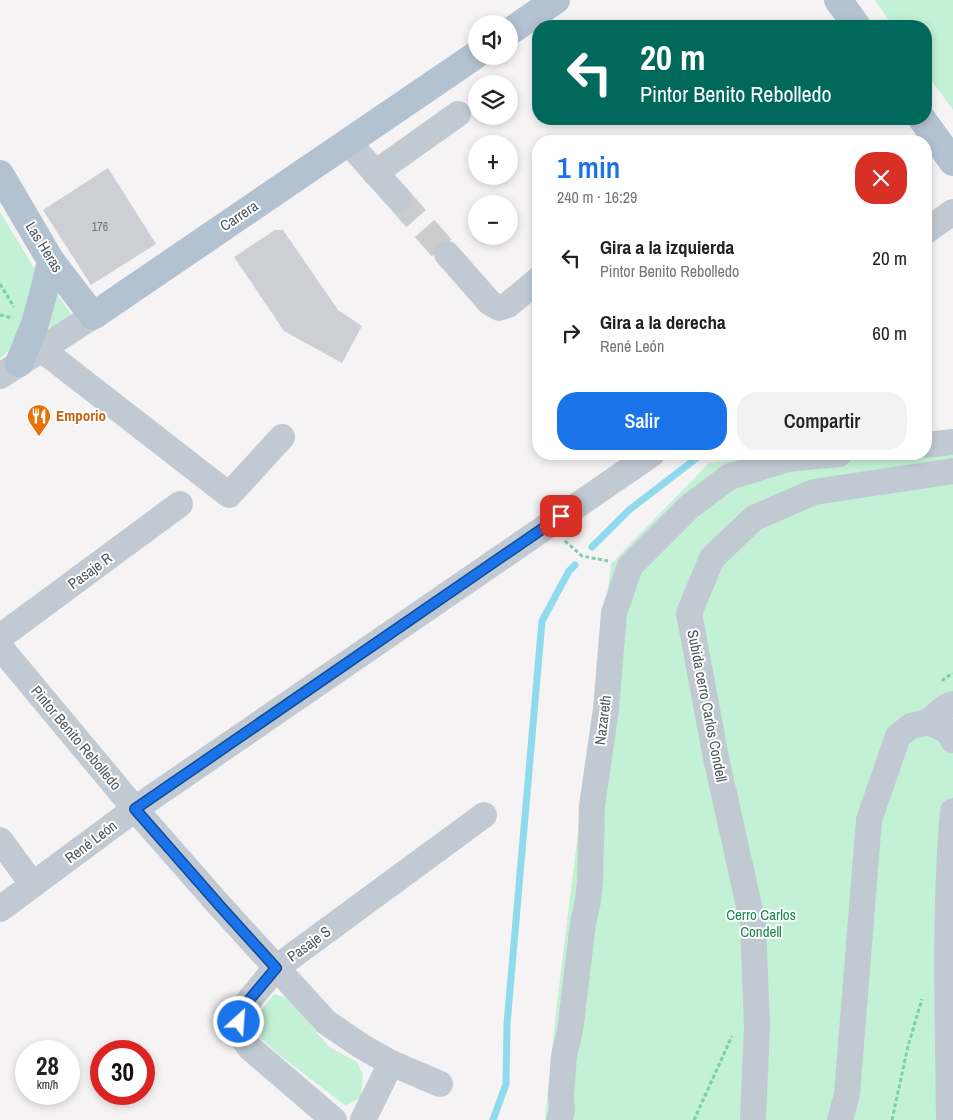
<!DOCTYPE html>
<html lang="es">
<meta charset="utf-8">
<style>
body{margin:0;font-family:"Archivo Narrow",sans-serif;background:#f2f2f2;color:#222;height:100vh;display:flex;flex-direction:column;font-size:19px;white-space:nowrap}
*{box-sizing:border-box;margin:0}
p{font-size:16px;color:#767676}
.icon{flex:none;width:28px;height:28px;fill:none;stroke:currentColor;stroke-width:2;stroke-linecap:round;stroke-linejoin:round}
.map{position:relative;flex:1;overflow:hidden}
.details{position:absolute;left:532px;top:135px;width:400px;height:325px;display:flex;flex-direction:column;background:#fff;border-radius:20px;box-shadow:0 2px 8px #0003}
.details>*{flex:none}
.top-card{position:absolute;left:532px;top:20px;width:400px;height:105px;border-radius:20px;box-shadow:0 2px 8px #0003;background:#00695c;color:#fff;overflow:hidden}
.controls{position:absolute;left:468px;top:15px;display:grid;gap:10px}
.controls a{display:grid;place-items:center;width:50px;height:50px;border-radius:50%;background:#fff;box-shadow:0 2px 8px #0003;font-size:25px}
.speed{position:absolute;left:15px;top:1040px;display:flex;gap:10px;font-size:25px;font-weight:700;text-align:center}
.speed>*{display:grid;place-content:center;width:65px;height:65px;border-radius:50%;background:#fff;box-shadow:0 2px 8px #0003;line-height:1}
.speed small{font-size:12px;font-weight:400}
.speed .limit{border:8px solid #d22;background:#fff;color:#111}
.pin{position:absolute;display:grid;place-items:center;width:42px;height:42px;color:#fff;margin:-21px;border-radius:10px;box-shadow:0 2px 8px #0006}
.me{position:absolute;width:55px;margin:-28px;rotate:26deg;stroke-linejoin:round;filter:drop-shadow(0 0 4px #0008)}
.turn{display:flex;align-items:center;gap:18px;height:105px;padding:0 25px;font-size:22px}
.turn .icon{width:65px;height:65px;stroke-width:2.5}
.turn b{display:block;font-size:35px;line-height:42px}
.round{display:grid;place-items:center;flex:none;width:52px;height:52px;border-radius:20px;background:#f2f2f2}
.head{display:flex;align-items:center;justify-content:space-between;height:85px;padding:0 25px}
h1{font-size:30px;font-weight:600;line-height:38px;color:#1a73e8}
.button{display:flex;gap:10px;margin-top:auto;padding:10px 25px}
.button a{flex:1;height:58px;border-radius:20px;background:#1a73e8;color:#fff;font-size:20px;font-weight:600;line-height:58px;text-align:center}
.button a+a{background:#f2f2f2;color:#222}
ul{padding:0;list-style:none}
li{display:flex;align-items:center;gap:15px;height:75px;padding:0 25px}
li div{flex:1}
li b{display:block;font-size:19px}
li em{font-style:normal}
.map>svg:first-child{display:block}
.green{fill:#c3f1d5}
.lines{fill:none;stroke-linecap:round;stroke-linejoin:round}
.stream{stroke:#90daee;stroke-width:7}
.building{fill:#cdcfd5}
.minor-tunnel{stroke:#caccce;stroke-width:26;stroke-dasharray:26 13;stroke-linecap:butt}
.path{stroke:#7ad0a6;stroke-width:3;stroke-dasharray:4 2.5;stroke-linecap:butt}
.minor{stroke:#c1cad2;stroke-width:26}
.major{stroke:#b3c2d1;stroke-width:28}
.route-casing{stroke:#114b97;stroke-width:12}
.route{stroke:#1a73e8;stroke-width:9}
.labels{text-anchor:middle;stroke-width:4;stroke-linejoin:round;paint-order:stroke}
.number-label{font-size:12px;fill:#6b747e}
.street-label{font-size:15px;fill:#4a5661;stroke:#fff}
.food-label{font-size:15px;font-weight:bold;fill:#c56008;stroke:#fff;text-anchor:start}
.park-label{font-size:15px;fill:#17864f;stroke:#fff}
</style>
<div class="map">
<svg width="953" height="1120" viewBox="0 0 953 1120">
<rect width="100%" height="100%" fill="#f5f3f3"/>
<g class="green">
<path d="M875,0H953V110L926,73V26H893Z"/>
<path d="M0,212L36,271L35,296L8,351L0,359Z"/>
<path d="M57,294L71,314L48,333Z"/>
<path d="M953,435V1120H545L556,1012L611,564L709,463L790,454H926Z"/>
<path d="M274,994L289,999L329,1047L357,1062L363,1075L361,1097L346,1106L282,1057L258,1036L255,1019Z"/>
</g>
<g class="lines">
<g class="stream">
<path d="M592,547L629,510L702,454"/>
<path d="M493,1120L506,1084L507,1024L542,621L569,571L575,565"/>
</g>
</g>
<g class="building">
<path d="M108,168L156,244L91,285L43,210Z"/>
<path d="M275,230H283L338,310L362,326L342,363L284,331L234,257Z"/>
</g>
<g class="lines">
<path class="minor-tunnel" d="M399,199L447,254"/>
<g class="path">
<path d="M0,284L14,307"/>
<path d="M0,315L13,318"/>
<path d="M565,541L582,556L608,561"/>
<path d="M942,681L946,677L953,674"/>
<path d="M694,1120L732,1036"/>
<path d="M892,1120L908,1046L922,999"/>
</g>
<g class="minor">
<path d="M348,142L399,199"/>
<path d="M375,173L458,114"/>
<path d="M926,231L953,212"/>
<path d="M447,254L490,303L499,308L508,305L539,279"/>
<path d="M41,349L229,495L282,437"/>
<path d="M0,376L93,316"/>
<path d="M926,445L953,442"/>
<path d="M0,637L180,504"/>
<path d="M0,647L135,809L220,906L326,1022L361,1046L391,1063L440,1084"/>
<path d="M928,722L944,708L953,704"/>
<path d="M0,840L33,885"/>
<path d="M0,909L135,809L652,454"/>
<path d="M334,1120L250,1048L238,1032L240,1011L276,968L484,815"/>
<path d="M363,1120L391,1063"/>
<path d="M559,1120L562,1112L561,1095L564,1056L570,1031L583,923L588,901L590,881L592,806L606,709L614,613L630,566L689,507L729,477L788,459L839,454"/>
<path d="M753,1120L757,1026L753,924L716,758L689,613L712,558L754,518L814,492L953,471"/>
<path d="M840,1120L847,1094L869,820L898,736L911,726L928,722L948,731L953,740"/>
<path d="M949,1120C948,1017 944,914 953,811"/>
</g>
<g class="major">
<path d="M838,0L857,26"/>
<path d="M509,32L556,0"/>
<path d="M922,119L953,162"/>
<path d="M0,174L51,261L93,316L476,55"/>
<path d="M19,363L35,324L43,295L51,261"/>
</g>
</g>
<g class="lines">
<g class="route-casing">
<path id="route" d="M239,1022L240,1011L276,968L220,906L135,809L561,516"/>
</g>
<use href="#route" class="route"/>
</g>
<defs>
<g id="restaurant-pin" transform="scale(1.25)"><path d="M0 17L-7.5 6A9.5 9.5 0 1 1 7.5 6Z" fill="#e8710a" stroke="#fff"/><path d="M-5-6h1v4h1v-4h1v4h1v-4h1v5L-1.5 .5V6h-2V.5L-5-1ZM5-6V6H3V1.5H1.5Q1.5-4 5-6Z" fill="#fff"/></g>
</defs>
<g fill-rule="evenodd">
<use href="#restaurant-pin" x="39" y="416"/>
</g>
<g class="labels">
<g class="number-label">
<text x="100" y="231">176</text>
</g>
<g class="street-label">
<text transform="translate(239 216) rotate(-34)" y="5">Carrera</text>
<text transform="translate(44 247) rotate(58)" y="5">Las Heras</text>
<text transform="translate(90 571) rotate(-36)" y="5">Pasaje R</text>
<text transform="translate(707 706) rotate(79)" y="5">Subida cerro Carlos Condell</text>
<text transform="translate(603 720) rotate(-83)" y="5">Nazareth</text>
<text transform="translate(76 738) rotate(50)" y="5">Pintor Benito Rebolledo</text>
<text transform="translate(91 842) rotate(-37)" y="5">René León</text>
<text transform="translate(309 944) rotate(-36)" y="5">Pasaje S</text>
</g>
<g class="food-label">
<text x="56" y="421">Emporio</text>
</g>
<g class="park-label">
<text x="761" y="920">Cerro Carlos<tspan x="761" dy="17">Condell</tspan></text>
</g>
</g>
</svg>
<div class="controls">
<a><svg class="icon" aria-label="sound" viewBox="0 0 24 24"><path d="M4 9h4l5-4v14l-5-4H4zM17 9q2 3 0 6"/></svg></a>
<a><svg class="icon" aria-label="layers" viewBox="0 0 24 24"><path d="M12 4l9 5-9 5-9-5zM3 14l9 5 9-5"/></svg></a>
<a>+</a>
<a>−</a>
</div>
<div class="speed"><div>28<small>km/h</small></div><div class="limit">30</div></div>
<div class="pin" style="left:561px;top:516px;background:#d93025"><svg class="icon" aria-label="arrive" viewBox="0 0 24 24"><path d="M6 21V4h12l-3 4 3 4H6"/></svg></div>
<svg class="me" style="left:239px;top:1022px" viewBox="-20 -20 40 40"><circle r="17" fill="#1a73e8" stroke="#fff" stroke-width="3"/><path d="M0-11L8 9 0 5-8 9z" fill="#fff"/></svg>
<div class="top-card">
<div class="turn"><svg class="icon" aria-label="left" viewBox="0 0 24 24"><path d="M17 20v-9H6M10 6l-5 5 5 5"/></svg><div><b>20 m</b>Pintor Benito Rebolledo</div></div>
</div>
<section class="details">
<div class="head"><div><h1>1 min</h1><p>240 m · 16:29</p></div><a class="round" style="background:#d93025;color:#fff"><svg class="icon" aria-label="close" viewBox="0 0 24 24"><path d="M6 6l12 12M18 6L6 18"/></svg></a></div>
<ul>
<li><svg class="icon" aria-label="left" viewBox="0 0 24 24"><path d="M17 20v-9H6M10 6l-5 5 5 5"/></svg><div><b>Gira a la izquierda</b><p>Pintor Benito Rebolledo</p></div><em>20 m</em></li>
<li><svg class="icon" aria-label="right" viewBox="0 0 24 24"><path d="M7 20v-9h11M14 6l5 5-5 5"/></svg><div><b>Gira a la derecha</b><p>René León</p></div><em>60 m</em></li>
</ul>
<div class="button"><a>Salir</a><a>Compartir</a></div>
</section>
</div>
